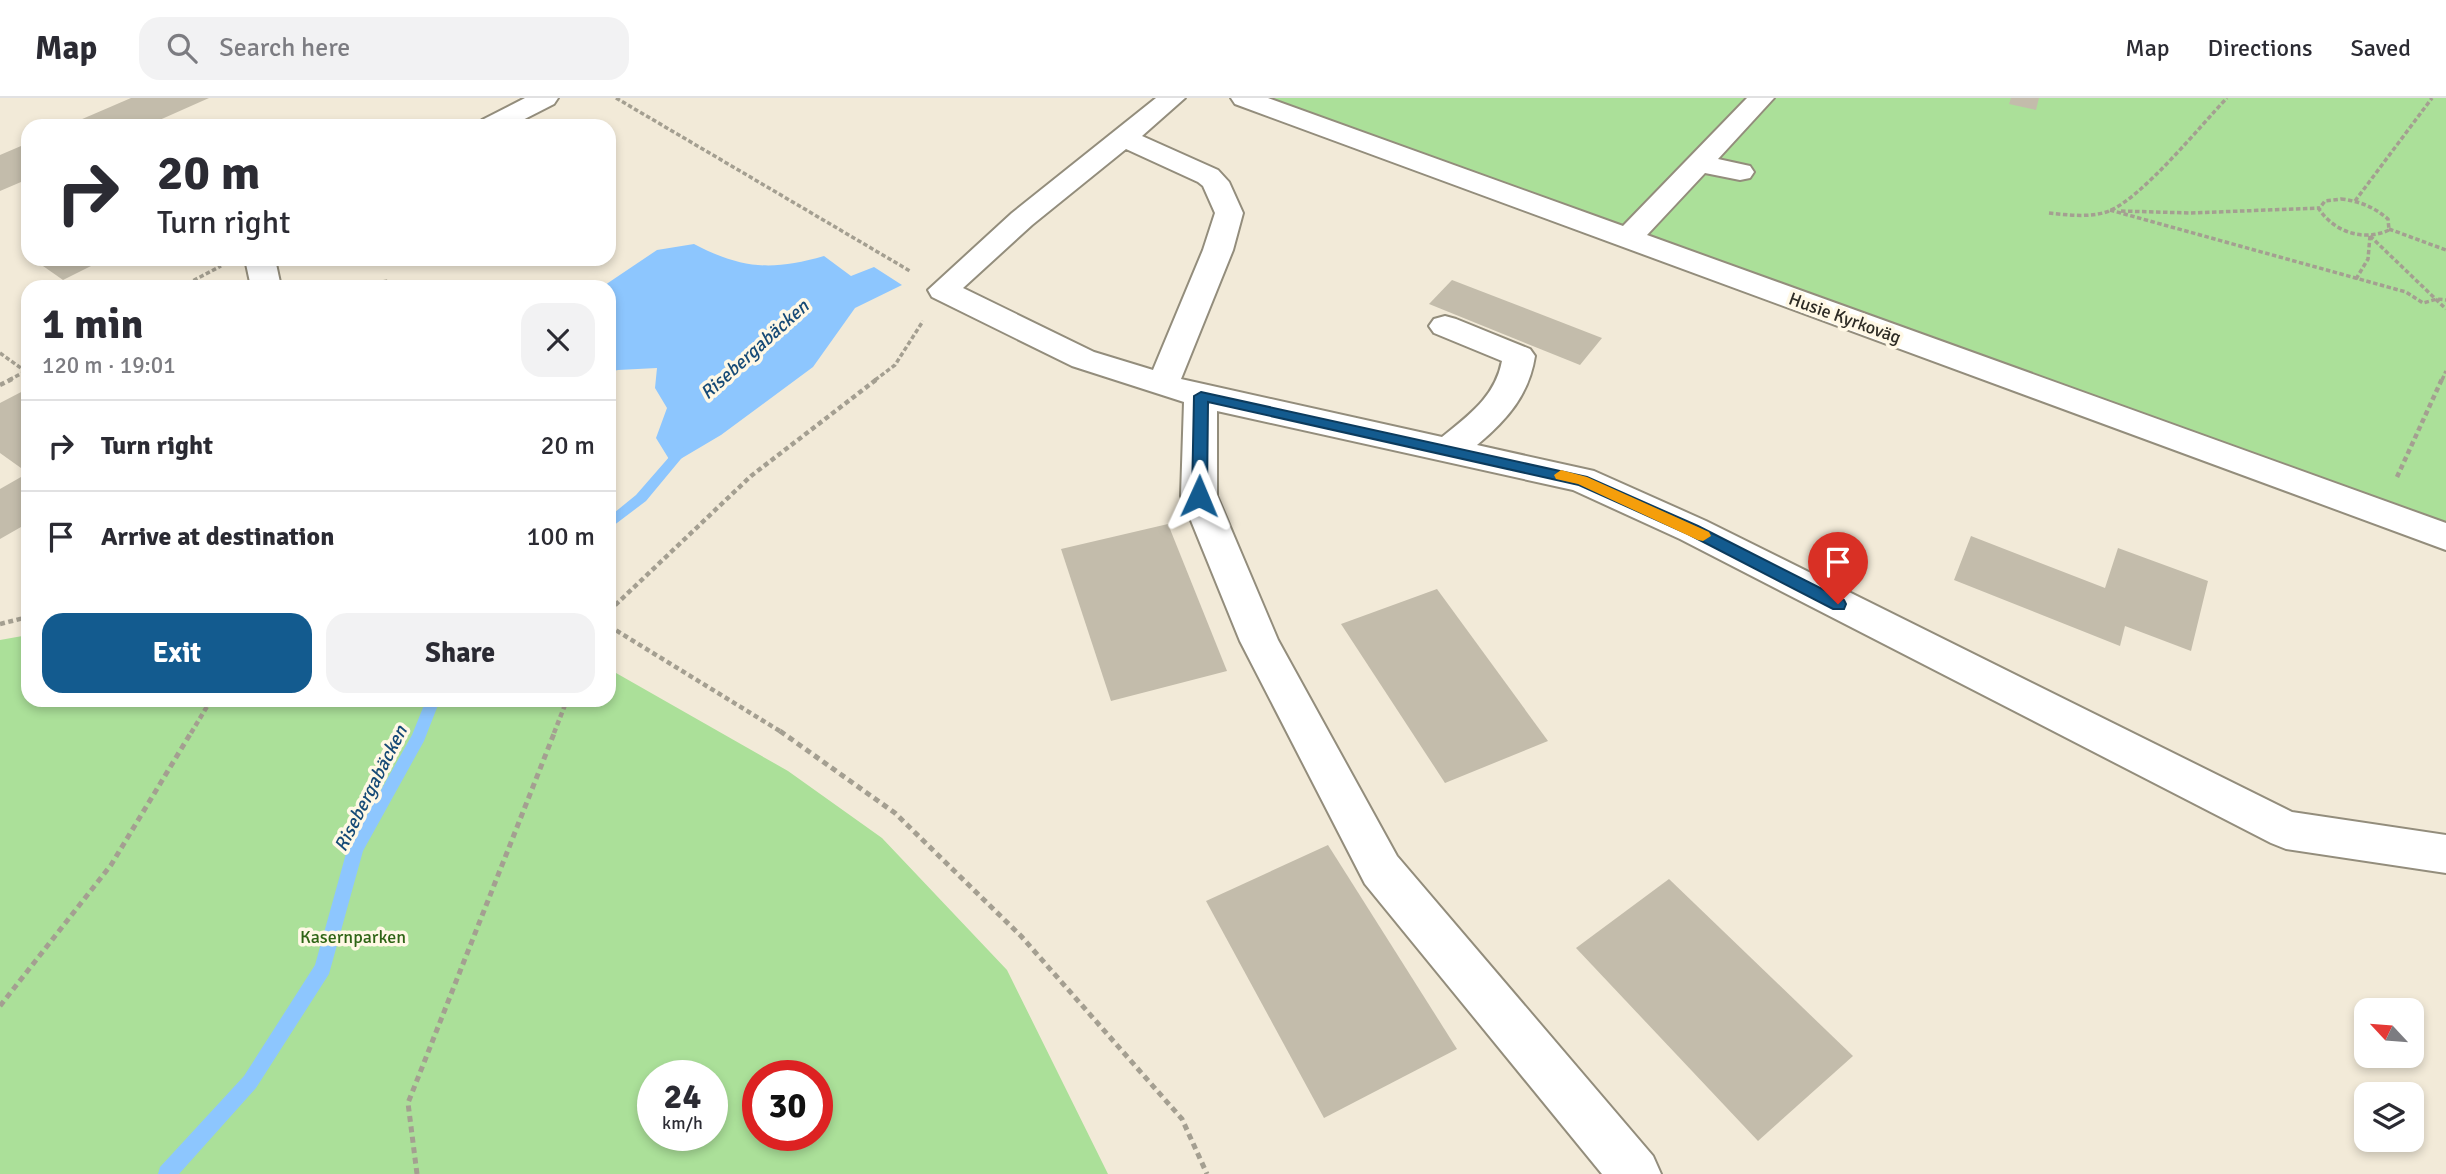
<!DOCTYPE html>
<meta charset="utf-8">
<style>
body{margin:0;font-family:Signika,sans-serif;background:#f2f2f3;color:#2b2b33;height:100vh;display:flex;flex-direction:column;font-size:26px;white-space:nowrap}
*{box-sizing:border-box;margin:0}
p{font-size:23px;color:#7c7c81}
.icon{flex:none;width:38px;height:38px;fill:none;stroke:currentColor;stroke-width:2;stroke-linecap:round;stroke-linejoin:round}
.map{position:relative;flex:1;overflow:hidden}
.panel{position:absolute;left:21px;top:182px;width:595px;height:427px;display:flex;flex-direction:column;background:#fff;border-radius:21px;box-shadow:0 4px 10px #0003}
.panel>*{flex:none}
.hud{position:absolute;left:21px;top:21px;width:595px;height:147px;border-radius:21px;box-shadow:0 4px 10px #0003;background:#fff;color:#2b2b33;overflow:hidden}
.needle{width:46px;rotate:296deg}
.tools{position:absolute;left:2354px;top:900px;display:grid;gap:14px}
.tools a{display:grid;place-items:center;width:70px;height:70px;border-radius:14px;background:#fff;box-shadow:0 4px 10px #0003;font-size:35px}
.speed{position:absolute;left:637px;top:962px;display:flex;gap:14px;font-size:35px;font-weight:700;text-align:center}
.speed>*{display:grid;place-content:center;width:91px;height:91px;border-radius:50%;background:#fff;box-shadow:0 4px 10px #0003;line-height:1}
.speed small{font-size:18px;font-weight:400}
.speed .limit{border:10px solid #d22;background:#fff;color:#111}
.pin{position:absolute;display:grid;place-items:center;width:60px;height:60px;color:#fff;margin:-72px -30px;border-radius:50% 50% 50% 0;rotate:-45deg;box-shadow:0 0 7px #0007}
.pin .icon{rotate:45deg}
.me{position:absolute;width:77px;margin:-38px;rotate:1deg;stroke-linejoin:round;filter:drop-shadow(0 0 5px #0008)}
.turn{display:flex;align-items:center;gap:24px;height:147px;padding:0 21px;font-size:32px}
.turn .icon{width:91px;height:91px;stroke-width:2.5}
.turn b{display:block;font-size:49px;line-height:60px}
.round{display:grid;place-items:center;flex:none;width:74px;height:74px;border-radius:21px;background:#f2f2f3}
.headline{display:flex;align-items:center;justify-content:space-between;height:119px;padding:0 21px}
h1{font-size:42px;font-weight:700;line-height:52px}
.primary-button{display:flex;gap:14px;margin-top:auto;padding:14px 21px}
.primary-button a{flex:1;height:80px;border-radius:21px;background:#135b8f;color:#fff;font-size:28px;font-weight:700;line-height:80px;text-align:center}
.primary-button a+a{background:#f2f2f3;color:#2b2b33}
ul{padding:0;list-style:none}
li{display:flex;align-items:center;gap:21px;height:91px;padding:0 21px;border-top:2px solid #e1e1e2}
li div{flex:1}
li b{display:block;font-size:26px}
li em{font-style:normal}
header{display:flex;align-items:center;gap:42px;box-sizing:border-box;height:98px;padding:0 35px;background:#fff;border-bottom:2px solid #e1e1e2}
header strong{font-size:33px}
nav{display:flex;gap:38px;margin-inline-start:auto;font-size:24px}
.search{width:490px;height:63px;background:#f2f2f3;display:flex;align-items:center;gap:18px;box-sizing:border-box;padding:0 24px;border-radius:21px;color:#7c7c81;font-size:26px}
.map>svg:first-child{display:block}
.green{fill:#abe099;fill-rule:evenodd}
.water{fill:#8dc6fe}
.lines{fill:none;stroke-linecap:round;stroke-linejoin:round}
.stream{fill:#8dc6fe;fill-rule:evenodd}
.building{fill:#c3bcab}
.minor-casing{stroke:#938d7c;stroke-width:4}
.path-far2{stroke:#a49f91;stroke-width:3.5;stroke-dasharray:4.5 2.5;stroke-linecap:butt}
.path-far1{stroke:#a49f91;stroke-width:4.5;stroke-dasharray:5 3.5;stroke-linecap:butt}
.path{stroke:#a49f91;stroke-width:5;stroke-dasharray:6 4.5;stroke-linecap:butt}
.minor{fill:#fff;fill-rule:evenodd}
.route{fill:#135b8f;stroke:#0c3b5d;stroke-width:2}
.slow{fill:#f59e0b}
.labels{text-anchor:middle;stroke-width:7;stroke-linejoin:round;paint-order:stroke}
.street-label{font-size:18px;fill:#2e2c25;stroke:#fff8e5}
.park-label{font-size:18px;fill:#2e6415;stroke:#fff8e5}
.water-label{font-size:19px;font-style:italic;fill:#164a76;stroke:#fff8e5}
</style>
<header>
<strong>Map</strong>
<div class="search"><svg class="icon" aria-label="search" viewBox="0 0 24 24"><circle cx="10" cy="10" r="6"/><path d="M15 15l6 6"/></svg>Search here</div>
<nav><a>Map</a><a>Directions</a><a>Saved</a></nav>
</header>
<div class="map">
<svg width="2446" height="1076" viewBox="0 0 2446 1076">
<rect width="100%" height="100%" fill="#f2ead8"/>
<g class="green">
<path d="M1265,0H2446V438Z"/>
<path d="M28,537V602H609V571L788,673L882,740L1007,872L1108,1076H0V542ZM653,978H712V1038H653ZM758,978H817V1038H758Z"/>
</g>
<path class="water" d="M694,146C742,171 772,173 824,158L851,178L874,169L902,187L855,210L813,269L721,337L672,366L656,340L667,310L655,290L657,270L618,272L609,274V189H602L657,152Z"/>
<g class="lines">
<g class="stream">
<path d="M681,349L685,350L687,353L685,356L646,403L609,431V419L636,397L677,350Z"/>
<path d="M426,602H440L424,643L363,753L329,876L256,990L179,1076H158L160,1069L244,978L315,867L347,752L412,637Z"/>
</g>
</g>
<g class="building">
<path d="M131,0H209L146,28H66Z"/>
<path d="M2011,0H2039L2036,12L2009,6Z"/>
<path d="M28,45V81L0,93V57Z"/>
<path d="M33,161H105L63,182Z"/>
<path d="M387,181L389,189H360V188Z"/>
<path d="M1452,182L1602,240L1580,267L1429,206Z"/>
<path d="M25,292L28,294V425L0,441V391L28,375L0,355V305Z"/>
<path d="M1168,426L1227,573L1111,603L1061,451Z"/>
<path d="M1971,438L2105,490L2118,450L2208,483L2191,553L2125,528L2120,548L1954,482Z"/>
<path d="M1437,491L1548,643L1445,685L1341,526Z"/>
<path d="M1328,747L1457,951L1324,1020L1206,803Z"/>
<path d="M1669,781L1853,958L1758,1043L1576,850Z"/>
</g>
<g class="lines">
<g class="minor-casing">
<g id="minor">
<path d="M525,0H558L554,6L511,28H478L482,22Z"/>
<path d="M1156,0H1185L1142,38L1218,72L1229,84L1243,115L1233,152L1181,281L1442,339C1469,317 1495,299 1502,263L1434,235L1429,228L1434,221L1445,218L1456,221L1530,251L1535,258C1529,297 1507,322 1477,347L1594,373L1706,423L2292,714L2446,737V775L2286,751L2271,745L1680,441L1573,392L1217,313V398L1278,542L1397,758L1653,1058L1661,1076H1602L1365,786L1240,543L1181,398L1184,304L1072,268L932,199L928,192L1012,115ZM1126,51L1198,84L1203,88L1215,115L1203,152L1153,272L1094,254L963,190L1032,127Z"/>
<path d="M1231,0H1268L1623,128L1747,0H1774L1718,61L1750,68L1754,74L1750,80L1740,82L1705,75L1647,137L2446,425V452L1235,6Z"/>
<path d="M245,161H275L281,189H251Z"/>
</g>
</g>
<g class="path-far2">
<path d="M616,0L910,173"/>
<path d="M2341,101C2359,103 2374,109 2388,121L2389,132C2364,144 2334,134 2319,111L2325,103Z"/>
<path d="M2355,103L2432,0"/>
<path d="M2110,112L2406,194L2423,205L2437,201L2446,202"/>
<path d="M2121,113L2190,115L2320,110"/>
<path d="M2049,115C2068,117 2091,120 2109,113C2143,99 2200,28 2227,0"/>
<path d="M2389,131L2446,152"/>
<path d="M2370,138L2446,211"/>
<path d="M2356,181L2368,161L2370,138"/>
<path d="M181,189L221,168"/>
<path d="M0,255L25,273"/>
<path d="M9,282L28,272"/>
<path d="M875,282L895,267L923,223"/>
<path d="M2442,282L2446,273"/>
</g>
<g class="path-far1">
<path d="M0,287L12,281"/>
<path d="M2397,379L2442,281"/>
<path d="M609,513L751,378L877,281"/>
<path d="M0,526L28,519"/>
<path d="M609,528L783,635"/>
<path d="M191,635L211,602"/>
<path d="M554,635L567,602"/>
</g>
<g class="path">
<path d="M780,633L895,715L1021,838L1182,1021L1207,1076"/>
<path d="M0,908L111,767L192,633"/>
<path d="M417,1076L408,1005L555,633"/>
</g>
<use href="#minor" class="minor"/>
</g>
<path class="route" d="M1201,294L1587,379L1698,428L1844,502L1846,506L1844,511H1833L1688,436L1579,387L1208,304L1207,398L1199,403L1194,401L1192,398L1194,298Z"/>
<path class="slow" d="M1561,372L1587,379L1709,434L1711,438L1703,443L1698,442L1578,386L1556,381L1554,377Z"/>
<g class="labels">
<g class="street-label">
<text transform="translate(1845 220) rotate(20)" y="6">Husie Kyrkoväg</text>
</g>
<g class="park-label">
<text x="353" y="845">Kasernparken</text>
</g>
<g class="water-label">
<text transform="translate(754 251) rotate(-42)" y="7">Risebergabäcken</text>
<text transform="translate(370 690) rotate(-63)" y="7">Risebergabäcken</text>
</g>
</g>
</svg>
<div class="tools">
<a><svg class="needle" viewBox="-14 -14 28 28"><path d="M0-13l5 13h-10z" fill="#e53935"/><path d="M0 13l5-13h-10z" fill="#7c7c81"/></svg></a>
<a><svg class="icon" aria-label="layers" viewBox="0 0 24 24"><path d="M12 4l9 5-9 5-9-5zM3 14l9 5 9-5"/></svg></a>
</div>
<div class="speed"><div>24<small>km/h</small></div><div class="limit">30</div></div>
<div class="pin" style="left:1838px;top:506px;background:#d93025"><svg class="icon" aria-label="arrive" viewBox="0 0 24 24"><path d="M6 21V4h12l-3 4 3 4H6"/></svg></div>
<svg class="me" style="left:1199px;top:398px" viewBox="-20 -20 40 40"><path d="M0-17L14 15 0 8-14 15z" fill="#135b8f" stroke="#fff" stroke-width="4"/></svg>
<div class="hud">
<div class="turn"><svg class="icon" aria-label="right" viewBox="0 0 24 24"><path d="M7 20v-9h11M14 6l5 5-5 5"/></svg><div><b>20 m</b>Turn right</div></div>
</div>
<section class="panel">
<div class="headline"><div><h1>1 min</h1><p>120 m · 19:01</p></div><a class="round"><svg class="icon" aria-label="close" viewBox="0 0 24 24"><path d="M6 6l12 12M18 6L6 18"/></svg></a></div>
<ul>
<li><svg class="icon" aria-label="right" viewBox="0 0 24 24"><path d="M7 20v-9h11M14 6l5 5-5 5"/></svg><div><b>Turn right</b></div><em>20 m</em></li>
<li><svg class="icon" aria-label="arrive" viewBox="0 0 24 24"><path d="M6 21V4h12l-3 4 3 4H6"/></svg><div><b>Arrive at destination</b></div><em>100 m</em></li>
</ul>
<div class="primary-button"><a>Exit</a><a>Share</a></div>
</section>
</div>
